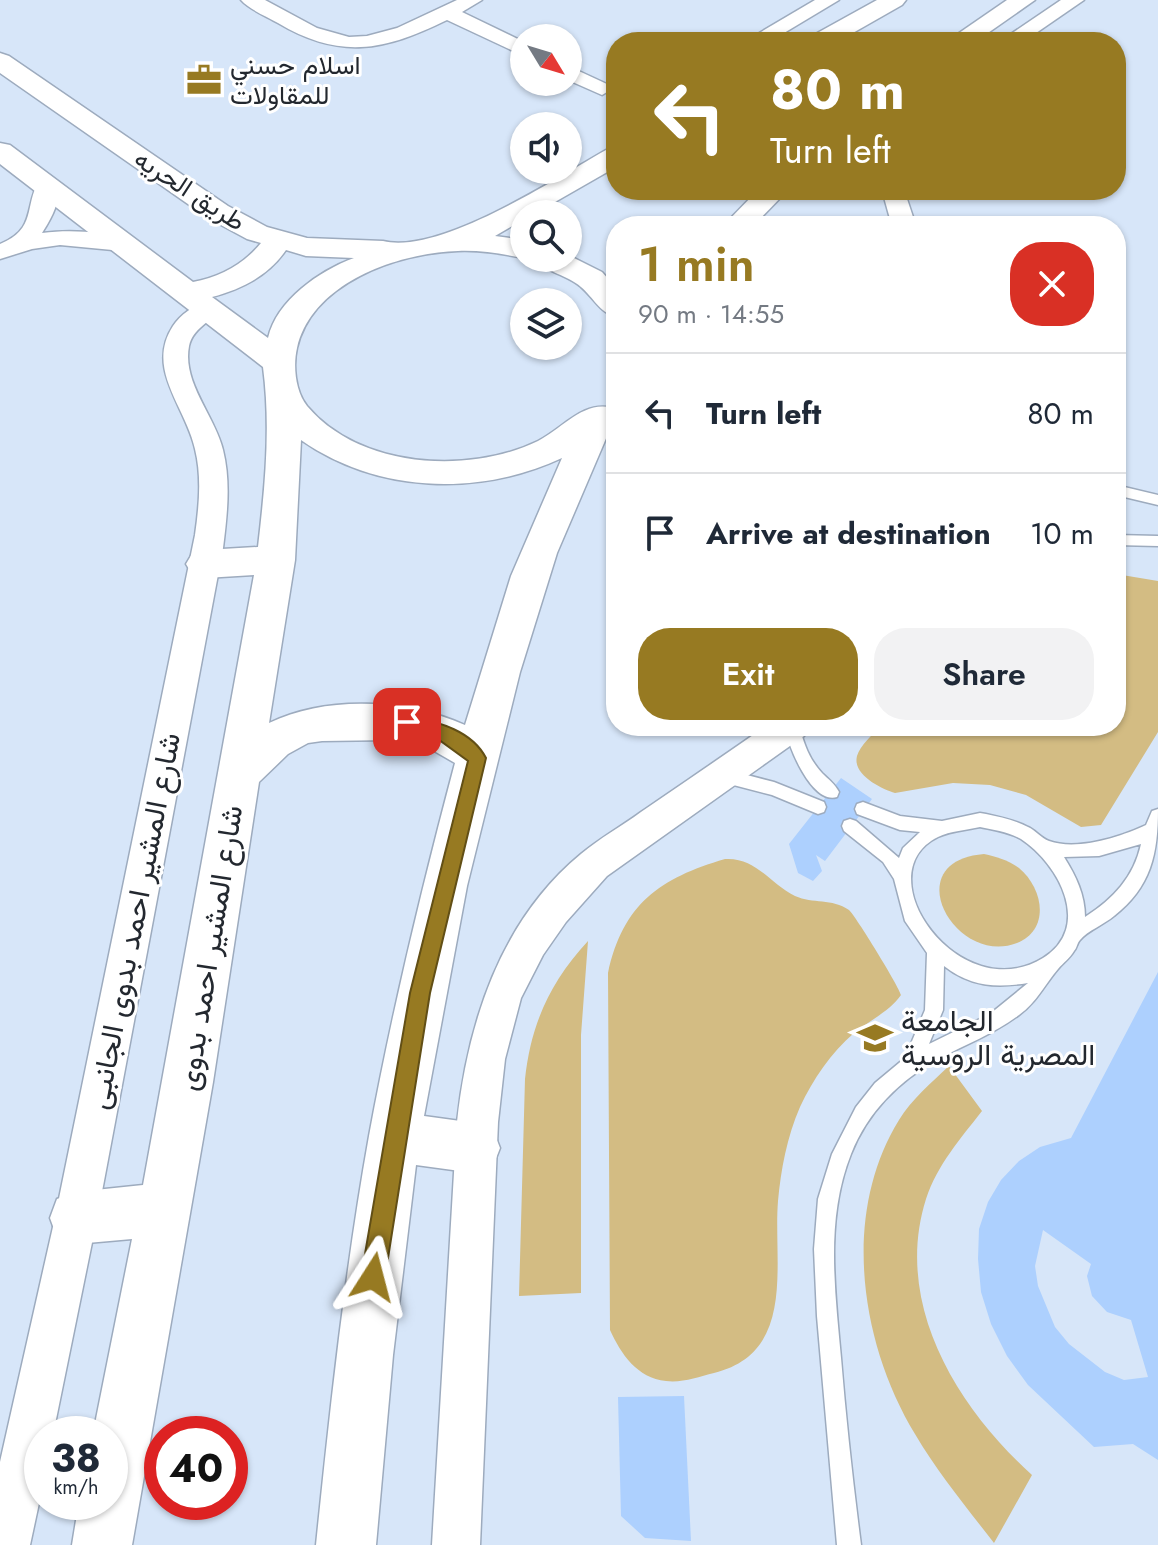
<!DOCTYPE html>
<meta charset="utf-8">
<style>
body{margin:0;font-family:Jost,Vazirmatn,sans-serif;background:#f2f2f3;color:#1f2937;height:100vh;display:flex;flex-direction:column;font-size:30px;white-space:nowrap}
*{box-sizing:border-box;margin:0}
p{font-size:26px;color:#747a83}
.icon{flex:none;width:44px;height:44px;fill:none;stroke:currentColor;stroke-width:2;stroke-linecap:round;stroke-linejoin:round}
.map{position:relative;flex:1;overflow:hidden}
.panel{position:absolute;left:606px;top:216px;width:520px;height:520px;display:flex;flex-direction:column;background:#fff;border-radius:32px;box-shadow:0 2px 6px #0004}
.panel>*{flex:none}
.hud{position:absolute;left:606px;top:32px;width:520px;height:168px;border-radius:32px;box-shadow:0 2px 6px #0004;background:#977a22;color:#fff;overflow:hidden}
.needle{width:52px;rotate:128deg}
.buttons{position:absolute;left:510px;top:24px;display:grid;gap:16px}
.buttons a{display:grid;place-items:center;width:72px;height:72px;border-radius:50%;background:#fff;box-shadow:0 2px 6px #0004;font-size:40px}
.speed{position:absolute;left:24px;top:1416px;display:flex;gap:16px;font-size:40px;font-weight:700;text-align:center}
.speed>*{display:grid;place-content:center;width:104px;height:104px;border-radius:50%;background:#fff;box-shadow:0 2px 6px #0004;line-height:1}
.speed small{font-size:20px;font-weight:400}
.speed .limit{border:12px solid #d22;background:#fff;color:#111}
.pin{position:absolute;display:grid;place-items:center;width:68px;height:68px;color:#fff;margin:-34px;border-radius:16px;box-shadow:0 4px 12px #0006}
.me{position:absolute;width:88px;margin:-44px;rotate:9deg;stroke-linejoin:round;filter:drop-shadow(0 0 6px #0008)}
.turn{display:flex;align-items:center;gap:28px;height:168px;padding:0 32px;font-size:36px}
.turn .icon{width:104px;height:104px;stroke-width:2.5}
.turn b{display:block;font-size:56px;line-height:68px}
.round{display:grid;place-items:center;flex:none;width:84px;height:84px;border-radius:32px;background:#f2f2f3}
.headline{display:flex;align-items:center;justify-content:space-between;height:136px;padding:0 32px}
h1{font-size:48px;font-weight:600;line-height:60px;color:#977a22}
.button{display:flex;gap:16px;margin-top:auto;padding:16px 32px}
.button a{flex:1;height:92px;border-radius:32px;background:#977a22;color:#fff;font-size:32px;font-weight:600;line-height:92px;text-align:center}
.button a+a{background:#f2f2f3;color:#1f2937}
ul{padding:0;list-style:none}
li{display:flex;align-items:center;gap:24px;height:120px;padding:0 32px;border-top:2px solid #e0e1e3}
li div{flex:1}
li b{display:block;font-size:30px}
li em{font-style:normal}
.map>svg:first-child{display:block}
.green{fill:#d3bc83}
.building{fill:#add0fe;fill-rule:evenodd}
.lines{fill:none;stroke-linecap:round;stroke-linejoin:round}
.service-casing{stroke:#9dabbe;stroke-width:3}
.minor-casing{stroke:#9dabbe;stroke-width:3}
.tertiary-casing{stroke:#9dabbe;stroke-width:3}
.service{fill:#fff;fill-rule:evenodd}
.minor{fill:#fff;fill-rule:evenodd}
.tertiary{fill:#fff;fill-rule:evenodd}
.route{fill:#977a22;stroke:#624f16;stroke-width:2}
.labels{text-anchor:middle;stroke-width:6;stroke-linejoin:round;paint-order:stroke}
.far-poi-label{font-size:26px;fill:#23282f;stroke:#fff;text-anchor:start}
.far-street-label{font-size:26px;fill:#23282f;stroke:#fff}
.street-label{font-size:30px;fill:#23282f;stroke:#fff}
.poi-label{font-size:30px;fill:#23282f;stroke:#fff;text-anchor:start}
</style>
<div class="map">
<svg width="1158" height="1545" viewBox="0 0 1158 1545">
<rect width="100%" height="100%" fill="#d7e6f9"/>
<g class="green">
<path d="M1116,574L1158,581V732L1101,825L1081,827L1026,795L990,785L953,783L895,793C882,789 852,775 857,756C860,745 873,735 880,726H1116Z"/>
<path d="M984,854C997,857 1008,860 1019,868C1043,888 1051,929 1017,943C955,967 896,861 984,854Z"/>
<path d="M725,859C756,857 770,884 795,896C813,904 832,898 849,910C855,915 900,988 901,995C890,1011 869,1021 854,1033C831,1053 813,1079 800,1107C787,1137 781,1169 778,1201C773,1263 797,1353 714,1373C698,1377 682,1383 666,1381C637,1378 621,1354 610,1330L608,973C623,904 660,878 725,859Z"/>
<path d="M588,941L581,1035V1293L519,1296L525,1079C531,1024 550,982 588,941Z"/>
<path d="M949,1066L982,1111C961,1138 937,1165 926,1199C893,1304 957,1407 1032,1475L994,1543C967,1508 938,1473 915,1434C860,1343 841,1214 899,1120C912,1099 931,1083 949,1066Z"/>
</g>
<g class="building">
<path d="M841,778L872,799L825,861L816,855L822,871L813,881L798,873L789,844Z"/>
<path d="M1158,972V1460L1133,1444L1094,1447L1028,1385L1007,1356L991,1324L981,1292L978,1259L979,1229L988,1202L1001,1180L1019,1161L1040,1147L1071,1138ZM1043,1230L1091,1264L1087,1276L1092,1296L1107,1312L1131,1320L1148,1377L1124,1380L1105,1372L1069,1344L1055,1327L1038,1286L1035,1266Z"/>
<path d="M684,1396L691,1541L645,1538L621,1516L618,1397Z"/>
</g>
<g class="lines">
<g class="service-casing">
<g id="service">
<path d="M1116,485L1158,495V505L1116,495Z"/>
<path d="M1116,535L1158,536V546L1116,545Z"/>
<path d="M785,726H799C804,744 809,759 822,773C828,779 835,784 839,792L837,797C812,805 787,745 785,726Z"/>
<path d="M724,769L774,782L824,802L826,807L824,812L818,814L772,795L718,781L716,776L718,771Z"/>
<path d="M863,802L900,816L942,821L980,813L986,814C1000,817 1015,820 1028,827C1035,830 1041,838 1049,841C1077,851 1120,837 1146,825L1152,811L1158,809C1158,854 1151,887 1114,916C1105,924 1087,931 1080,940C1077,943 1077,948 1074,951C1070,958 1063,963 1058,969C1045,984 1037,1002 1019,1015C995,1033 967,1044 940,1058C900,1080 868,1111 851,1154C825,1219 835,1291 841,1358C846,1420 853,1483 861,1545H837L817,1316L814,1249L818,1199L832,1154L856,1107L875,1083L905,1058L925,1010L927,953L905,921L894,879L883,862L844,831L842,826L844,821L850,819L856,821L899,858L903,848L920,832L900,830L857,814L855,809L857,804ZM980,827C994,830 1009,832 1021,839C1059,864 1093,927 1043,958C960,1009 863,874 938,837C950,831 967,830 980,827ZM1141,844C1134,877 1113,899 1085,917C1085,895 1076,876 1064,857L1099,856ZM944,966C971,987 996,988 1028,983L990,1014L929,1044L943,1010Z"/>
</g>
</g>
<g class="minor-casing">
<g id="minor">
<path d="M241,0H265L317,28L349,37L367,36L397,28L457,0H482L462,12L524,42V56L447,20C384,51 340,60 278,23C266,16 250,10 241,0Z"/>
<path d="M815,0H839L769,42H744Z"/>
<path d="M1061,0H1084L1023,42H999Z"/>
<path d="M568,66L609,85L612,89L602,95L568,80Z"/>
<path d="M47,179L55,181C64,197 51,219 42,233C72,229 102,232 131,239L135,244L131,249L123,251L60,245L32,249L0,259V244C37,229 24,206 39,181Z"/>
<path d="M882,190H904L916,226H892Z"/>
<path d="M207,301L216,303L220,309C210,323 193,328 189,346C182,383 215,416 223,450C231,482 227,516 223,548L97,1218L53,1434H42V1489L30,1545H0V1462L55,1218L195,535C199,507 202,477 195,449C186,407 145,369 173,326C180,315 194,305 207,301Z"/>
<path d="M766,726H809L804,736L607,876L566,922L543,955L521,998L505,1059L498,1122L480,1545H432L457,1122C468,1022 501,920 581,854C600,838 622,826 641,812C683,783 725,755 766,726Z"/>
</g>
</g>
<g class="tertiary-casing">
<g id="tertiary">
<path d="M877,0H906L902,5L837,42H807L810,37Z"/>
<path d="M1007,0H1035L975,42H946Z"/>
<path d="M0,53L9,56L228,206L267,227L307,238L383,241C439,255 555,179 606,150L616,148V167L534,214H524V219L495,236L524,240V258C502,254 480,250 458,251C397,253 312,283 297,348C293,365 295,391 307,406C359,468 468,475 538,441C562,429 584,400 612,408L616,415L557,553L520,672L467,886L424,1116L475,1123L493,1130L500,1148L493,1166L475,1173L416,1165L393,1355L376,1545H316C330,1409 345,1270 369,1136C392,1011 422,887 455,763L422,744L391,740L322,741L308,743L288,754L259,782L213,1082L132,1545H72L79,1502H110V1434H93L132,1239L76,1244L57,1237L50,1218L57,1199L76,1192L143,1185L254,575L205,578L192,574L186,564L192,554L205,550L258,547C265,487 271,427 263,367L0,164V143L10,145L193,282C220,277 244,264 261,243L247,239L208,218L0,73ZM286,250L306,256L354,258C319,271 277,300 268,338L212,297C242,289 268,276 286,250ZM301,440C377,493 478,497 562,458L511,576L465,725C407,699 327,695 269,723L295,560Z"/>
<path d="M758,190H788L753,226H723Z"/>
<path d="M568,255L602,272L616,288V317C599,312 594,298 581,287C568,275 546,273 536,258H568Z"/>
</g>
</g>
<use href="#service" class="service"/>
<use href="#minor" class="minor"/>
<use href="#tertiary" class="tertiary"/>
</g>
<path class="route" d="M407,715C436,722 471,729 486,758L430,993L385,1277L381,1285L373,1289L365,1285L361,1277L410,993L468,761L435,737L400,727L398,722L400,717Z"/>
<defs>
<g id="office-bare" transform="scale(2.76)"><path d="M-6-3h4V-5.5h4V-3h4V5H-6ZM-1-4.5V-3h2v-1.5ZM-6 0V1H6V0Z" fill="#977a22" stroke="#fff" stroke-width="2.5" paint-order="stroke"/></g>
<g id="university-bare" transform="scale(2.76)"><path d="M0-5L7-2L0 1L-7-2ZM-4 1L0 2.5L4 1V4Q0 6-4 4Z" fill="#977a22" stroke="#fff" stroke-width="2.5" paint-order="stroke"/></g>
</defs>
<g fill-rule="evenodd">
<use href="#office-bare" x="204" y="80"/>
<use href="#university-bare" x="875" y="1038"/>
</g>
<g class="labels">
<g class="far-poi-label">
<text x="230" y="74">اسلام حسني<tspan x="230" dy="30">للمقاولات</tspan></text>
</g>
<g class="far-street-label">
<text transform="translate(190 190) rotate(33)" y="9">طريق الحريه</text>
</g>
<g class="street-label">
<text transform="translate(134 921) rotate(-79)" y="10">شارع المشير احمد بدوى الجانبى</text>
<text transform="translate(210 948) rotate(-81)" y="10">شارع المشير احمد بدوى</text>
</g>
<g class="poi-label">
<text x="901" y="1031">الجامعة<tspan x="901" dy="34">المصرية الروسية</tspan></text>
</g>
</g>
</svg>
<div class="buttons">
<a><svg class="needle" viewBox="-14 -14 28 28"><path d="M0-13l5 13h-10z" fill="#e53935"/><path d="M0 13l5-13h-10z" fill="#747a83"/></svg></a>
<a><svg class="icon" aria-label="sound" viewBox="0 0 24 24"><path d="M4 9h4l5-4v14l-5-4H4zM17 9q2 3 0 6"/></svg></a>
<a><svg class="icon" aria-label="search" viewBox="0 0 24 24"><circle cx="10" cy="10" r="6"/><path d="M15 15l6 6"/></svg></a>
<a><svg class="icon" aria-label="layers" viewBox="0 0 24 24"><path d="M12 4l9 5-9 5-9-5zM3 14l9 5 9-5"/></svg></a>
</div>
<div class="speed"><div>38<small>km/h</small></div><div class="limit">40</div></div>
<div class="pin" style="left:407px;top:722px;background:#d93025"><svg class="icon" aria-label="arrive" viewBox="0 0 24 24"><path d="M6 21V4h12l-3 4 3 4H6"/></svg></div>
<svg class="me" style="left:373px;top:1277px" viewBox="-20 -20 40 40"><path d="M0-17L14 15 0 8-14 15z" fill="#977a22" stroke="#fff" stroke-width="4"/></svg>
<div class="hud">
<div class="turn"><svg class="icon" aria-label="left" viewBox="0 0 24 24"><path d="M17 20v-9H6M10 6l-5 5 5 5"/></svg><div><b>80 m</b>Turn left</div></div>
</div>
<section class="panel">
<div class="headline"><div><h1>1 min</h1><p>90 m · 14:55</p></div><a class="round" style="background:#d93025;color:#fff"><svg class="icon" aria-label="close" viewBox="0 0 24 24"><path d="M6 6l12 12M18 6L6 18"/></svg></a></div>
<ul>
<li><svg class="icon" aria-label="left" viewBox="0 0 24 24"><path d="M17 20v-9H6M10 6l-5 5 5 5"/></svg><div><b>Turn left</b></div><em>80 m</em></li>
<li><svg class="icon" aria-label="arrive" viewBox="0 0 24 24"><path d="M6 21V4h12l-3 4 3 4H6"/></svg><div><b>Arrive at destination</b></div><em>10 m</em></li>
</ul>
<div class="button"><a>Exit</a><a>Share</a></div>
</section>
</div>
